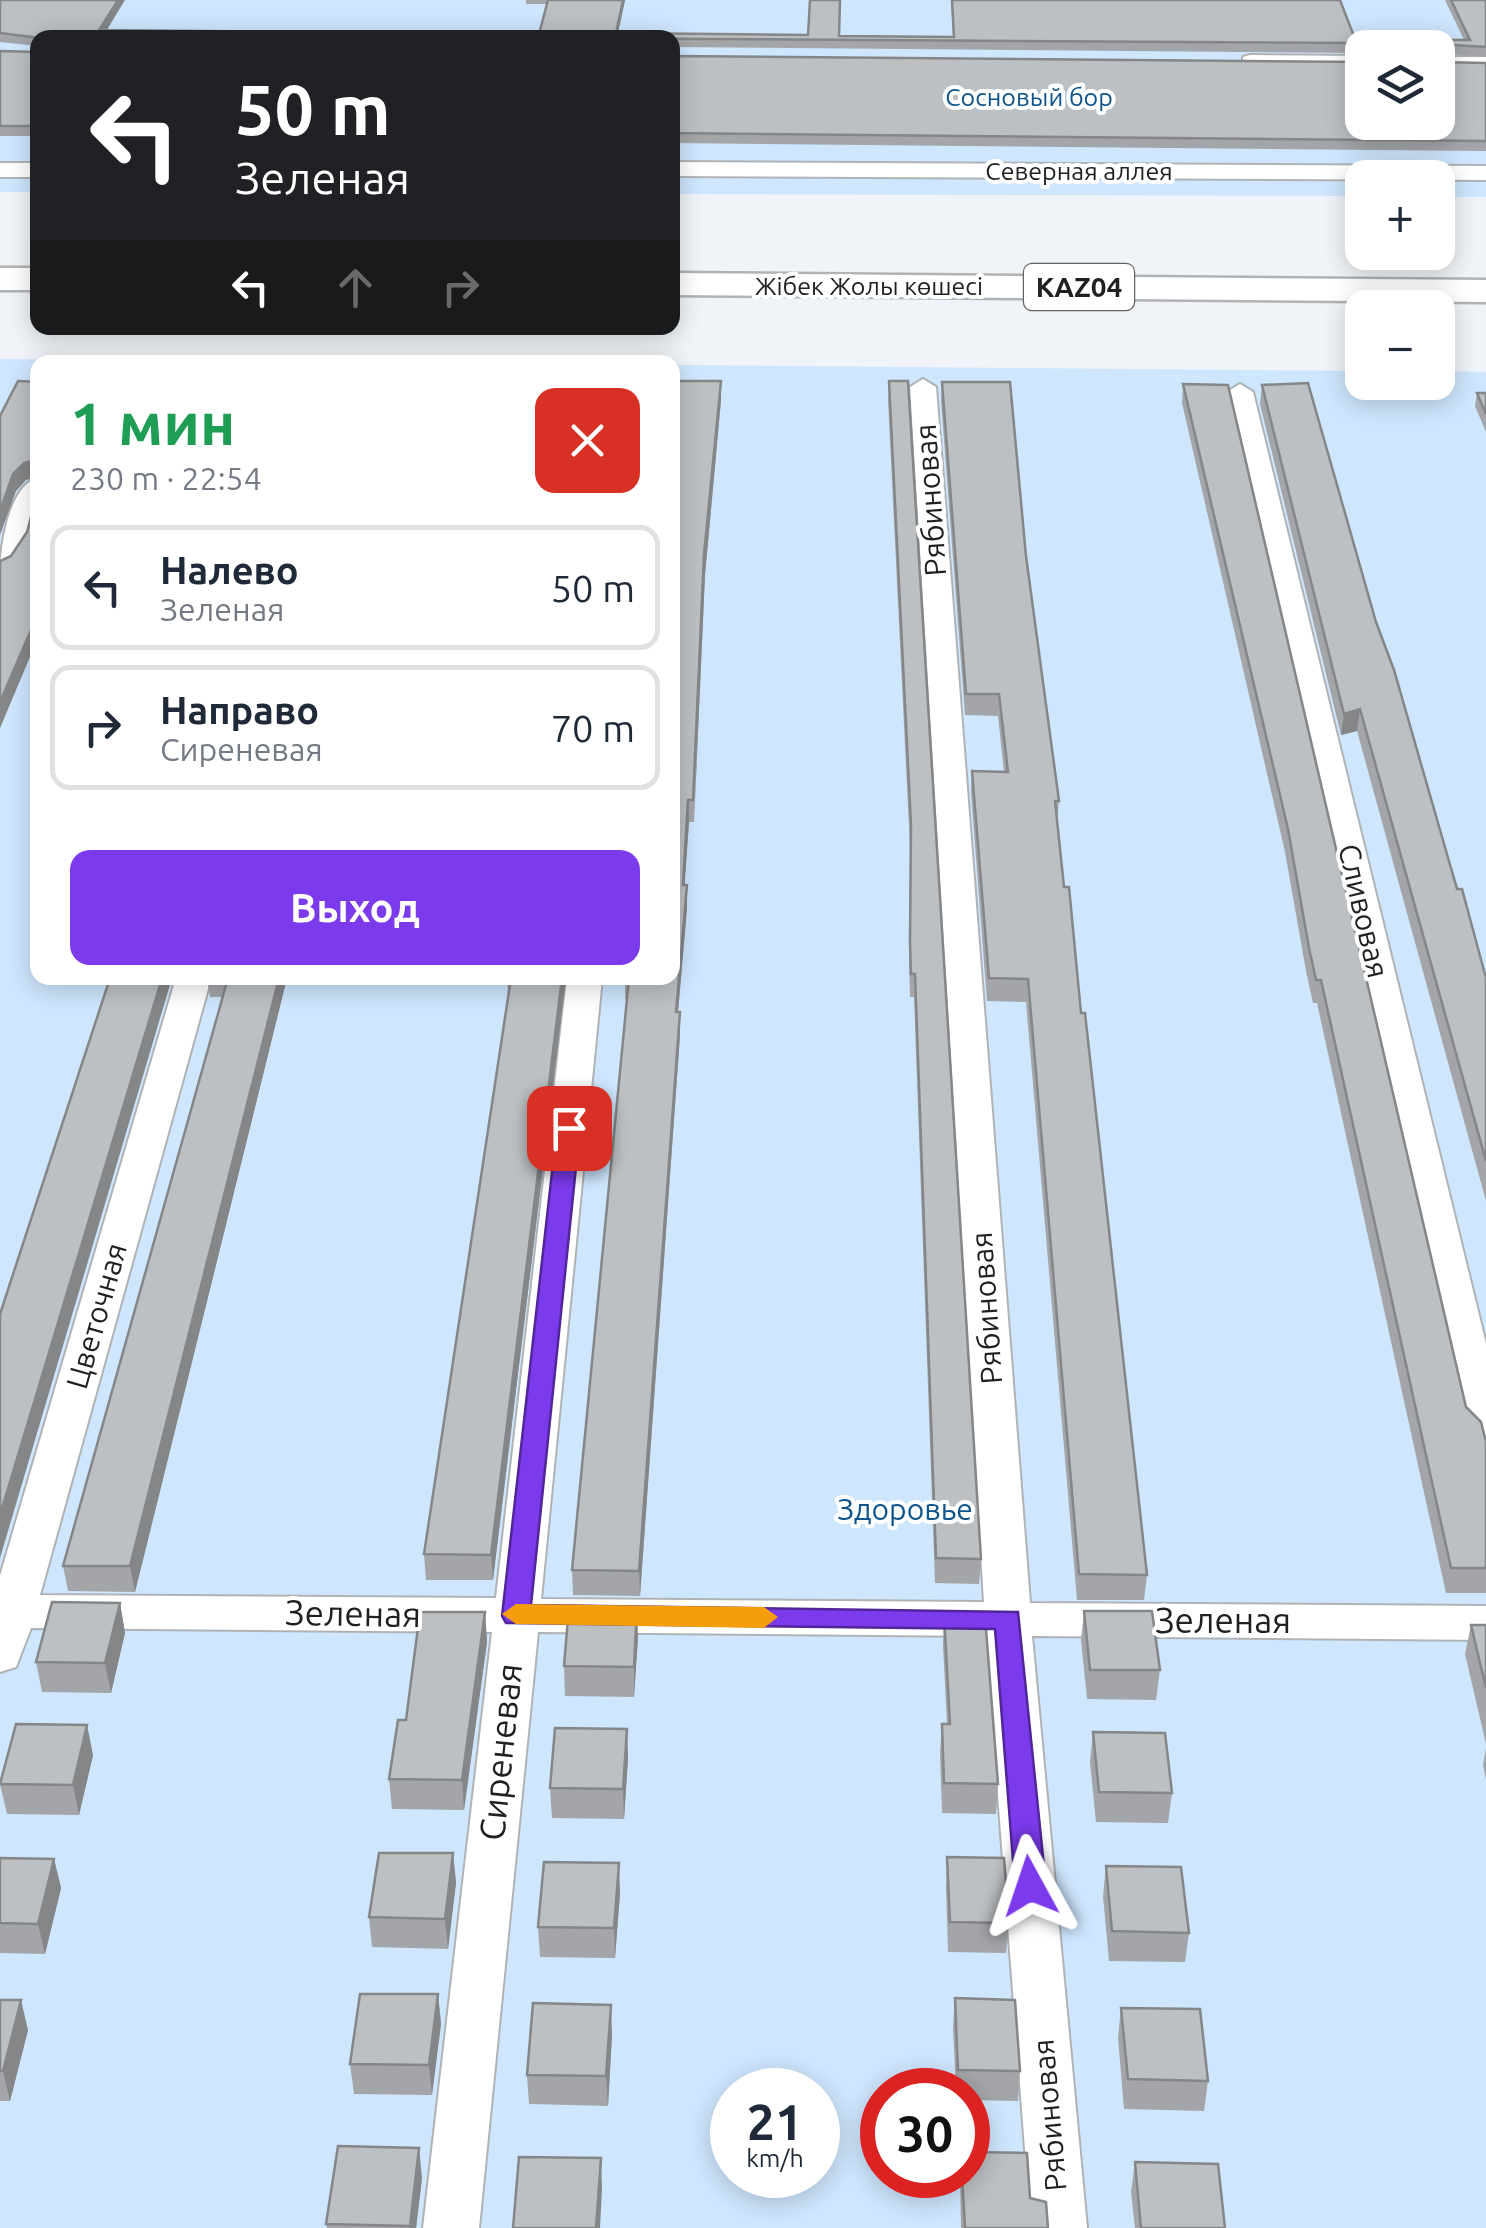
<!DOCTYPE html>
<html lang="ru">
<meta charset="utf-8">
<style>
body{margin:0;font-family:Ubuntu,sans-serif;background:#f6f6f7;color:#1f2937;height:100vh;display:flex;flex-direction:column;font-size:38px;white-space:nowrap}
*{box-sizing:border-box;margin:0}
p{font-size:32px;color:#747a83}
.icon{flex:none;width:55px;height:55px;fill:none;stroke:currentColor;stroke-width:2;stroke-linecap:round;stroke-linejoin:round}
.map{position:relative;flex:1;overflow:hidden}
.panel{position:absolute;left:30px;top:355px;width:650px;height:630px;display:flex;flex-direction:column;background:#fff;border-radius:20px;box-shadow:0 5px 25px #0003}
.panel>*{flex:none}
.guide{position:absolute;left:30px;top:30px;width:650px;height:305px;border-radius:20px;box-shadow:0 5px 25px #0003;background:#202124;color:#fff;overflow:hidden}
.tools{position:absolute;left:1345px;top:30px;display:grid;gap:20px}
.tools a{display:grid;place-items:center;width:110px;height:110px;border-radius:20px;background:#fff;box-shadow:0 5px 25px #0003;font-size:50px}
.speed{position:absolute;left:710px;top:2068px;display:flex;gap:20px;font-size:50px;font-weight:700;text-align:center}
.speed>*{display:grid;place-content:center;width:130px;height:130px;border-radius:50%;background:#fff;box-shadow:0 5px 25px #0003;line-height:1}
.speed small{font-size:25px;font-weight:400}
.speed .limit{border:15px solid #d22;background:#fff;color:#111}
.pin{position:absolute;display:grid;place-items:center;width:85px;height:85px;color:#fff;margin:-42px;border-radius:20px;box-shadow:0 5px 15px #0006}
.me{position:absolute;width:110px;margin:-55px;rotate:355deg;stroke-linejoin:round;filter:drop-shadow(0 0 8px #0008)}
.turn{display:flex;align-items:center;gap:35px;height:210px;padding:0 40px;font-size:45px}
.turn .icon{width:130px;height:130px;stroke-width:2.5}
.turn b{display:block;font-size:70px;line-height:85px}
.lanes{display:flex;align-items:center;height:95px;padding:0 40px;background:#0003;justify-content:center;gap:50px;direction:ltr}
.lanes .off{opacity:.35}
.round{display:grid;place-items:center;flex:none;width:105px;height:105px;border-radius:20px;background:#f6f6f7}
.head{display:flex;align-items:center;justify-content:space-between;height:170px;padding:0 40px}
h1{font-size:60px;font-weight:600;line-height:75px;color:#1e9e55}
.cta{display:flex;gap:20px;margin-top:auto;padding:20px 40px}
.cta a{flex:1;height:115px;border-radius:20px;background:#7c3aed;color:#fff;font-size:40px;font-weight:600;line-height:115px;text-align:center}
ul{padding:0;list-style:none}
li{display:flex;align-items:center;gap:30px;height:125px;margin:0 20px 15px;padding:0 20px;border:5px solid #e0e1e3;border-radius:20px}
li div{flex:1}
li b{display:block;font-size:38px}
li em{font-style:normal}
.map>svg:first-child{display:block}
.green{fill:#cee6fe;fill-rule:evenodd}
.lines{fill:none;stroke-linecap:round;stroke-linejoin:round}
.street-casing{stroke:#b0b3b6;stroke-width:4}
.highway-casing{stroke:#b0b3b6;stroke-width:5}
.street{fill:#fff;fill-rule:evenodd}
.highway{fill:#fff;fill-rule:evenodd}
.wall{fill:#a3a5a8}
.shaded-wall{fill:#848688}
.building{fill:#bdc0c3;stroke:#848688;stroke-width:2.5}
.route{fill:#7c3aed;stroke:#51269a;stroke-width:2.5}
.slow{fill:#f59e0b}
.labels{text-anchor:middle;stroke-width:8;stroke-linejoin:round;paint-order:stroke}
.far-park-label{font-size:25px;fill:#0c548b;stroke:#fff}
.far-street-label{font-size:25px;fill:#1f2021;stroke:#fff}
.shield{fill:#fff;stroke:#626364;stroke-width:2.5}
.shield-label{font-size:28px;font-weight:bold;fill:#1f2021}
.street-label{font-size:30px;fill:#1f2021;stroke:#fff}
.park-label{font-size:30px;fill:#0c548b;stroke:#fff}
.near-street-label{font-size:35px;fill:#1f2021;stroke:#fff}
</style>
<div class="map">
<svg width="1486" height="2228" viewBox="0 0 1486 2228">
<rect width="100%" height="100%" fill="#f0f3f7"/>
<g class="green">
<path d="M0,0H1486V197H1438V178H1362V196L673,194L672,38H38L37,192H0ZM1362,48H1438V122H1362Z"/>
<path d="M0,359L403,362H38V978H672L673,365L1362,371V382H1438V371L1486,372V2228H0ZM732,2090H818V2175H732ZM882,2090H968V2175H882Z"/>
</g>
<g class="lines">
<g class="street-casing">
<g id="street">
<path d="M1250,55L1362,56V68L1243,65V57Z"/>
<rect x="1438" y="57" width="48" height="12"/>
<path d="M672,162L1486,166V180L672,176Z"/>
<rect x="0" y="163" width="38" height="14"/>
<path d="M923,379L936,387L1030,1603L1486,1606V1640L1032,1636L1087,2228H1031L986,1636L538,1632L479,2228H423L492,1632L31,1628L16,1667L0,1672V1576L176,978H211L40,1595L496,1598L567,978H602L541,1599L984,1602L910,387Z"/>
<path d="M1240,384L1253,392L1486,1344V1446L1471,1441L1465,1431L1227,392Z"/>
<path d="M38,478C38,504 31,568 0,576C0,550 8,485 38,478Z"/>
</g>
</g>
<g class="highway-casing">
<g id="highway">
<rect x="0" y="268" width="38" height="22"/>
<path d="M672,273L1486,280V302L672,295Z"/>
</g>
</g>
<use href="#street" class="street"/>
<use href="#highway" class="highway"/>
</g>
<g class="wall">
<path d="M0,0L107,30L435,38H38V46L0,42Z"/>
<path d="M526,0H625L618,33L953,37L951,0H1340L1355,39L1464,40L1445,0H1486V57L1438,53V48H1362V53L672,47V38H538L547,4H526Z"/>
<path d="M38,49V136H0V51L37,52Z"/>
<path d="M672,56L1486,63V151L672,143Z"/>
<path d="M672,381H721V400L705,575L694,822H689L684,885L687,908L678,1012H680V1035L640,1596L573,1595L572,1570L627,999H625V978H672Z"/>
<path d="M889,381L981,1559L979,1584L935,1583L914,997H910L909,965L910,847L888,400Z"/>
<path d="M942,382L1026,556L1059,801L1057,823L1147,1575L1144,1600H1077L1026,1002L987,1001L971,793L972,771L1004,772L998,716L965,715L941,401Z"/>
<path d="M1183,384L1466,1407L1486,1442V1593H1446L1317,1003H1313L1306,971L1285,852L1182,403Z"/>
<path d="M1262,385L1376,622L1486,978V1201L1357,731L1341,735L1260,404Z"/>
<path d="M1477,393H1486V432L1475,406Z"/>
<path d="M207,978H287L135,1592L68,1591L63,1566L223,997H210Z"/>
<path d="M507,978H566L493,1580H426L424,1554L508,994Z"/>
<path d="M120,1603L125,1633L111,1693L42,1692L36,1662Z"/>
<path d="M1084,1611L1160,1670L1156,1700L1087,1699L1081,1640Z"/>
<path d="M485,1612L487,1642L464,1810L392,1809L389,1779L406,1720Z"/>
<path d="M944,1615L998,1784L996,1814L942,1813L940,1754L942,1724H947L943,1645Z"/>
<path d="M1471,1625H1486V1744L1465,1654Z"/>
<path d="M638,1637L634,1697L565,1696L564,1666Z"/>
<path d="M627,1729L628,1759L624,1819L552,1818L550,1788Z"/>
<path d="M1093,1732L1172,1793L1168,1823L1096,1822L1090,1762Z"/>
<path d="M1486,1748V1780L1483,1765Z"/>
<path d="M93,1755L79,1815L7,1814L0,1784Z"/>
<path d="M453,1853L456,1883L448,1949L372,1947L369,1917Z"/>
<path d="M947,1857L1009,1923L1006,1953L948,1952L946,1887Z"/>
<path d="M0,1858L54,1859L61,1888L45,1954L0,1953Z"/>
<path d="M1106,1866L1189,1933L1185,1962L1109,1961L1103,1896Z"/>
<path d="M620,1893L615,1958L540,1957L538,1927Z"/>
<path d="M438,1994L441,2024L432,2095L354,2094L350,2064Z"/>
<path d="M955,1998L1020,2071L1018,2101L968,2100V2090H956L953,2028Z"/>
<path d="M0,2000L28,2030L10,2101H0Z"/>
<path d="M1121,2008L1208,2081L1204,2111L1124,2109L1118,2038Z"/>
<path d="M612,2035L608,2106L529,2104L527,2075Z"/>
<path d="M1135,2162L1225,2228H1135L1131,2192Z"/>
<path d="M960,2175H968L1030,2198L1048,2228H961Z"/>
<path d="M422,2178L416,2228H327L326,2224Z"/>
</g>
<g class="shaded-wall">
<path d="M118,0H125L102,38L99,30Z"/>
<path d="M623,0H625L617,38L616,33Z"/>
<path d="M721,381V400L705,575L694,822L704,554Z"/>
<path d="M38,459V477L26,480L16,491L0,535V551V511L13,474L24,463Z"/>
<path d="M38,614V638L0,728V702Z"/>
<path d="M1360,709L1357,731L1341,735L1344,714Z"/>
<path d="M688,800L689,822L683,908V885Z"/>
<path d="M687,885V908L676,1035V1012Z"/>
<path d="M162,978H172L0,1558V1515Z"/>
<path d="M279,978H287L135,1592L130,1566Z"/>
<path d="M562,978H566L493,1580L491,1555Z"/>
<path d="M680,1012V1035L640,1596L639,1571Z"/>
<path d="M120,1603L125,1633L111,1693L105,1663Z"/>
<path d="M637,1607L638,1637L634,1697V1667Z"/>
<path d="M485,1612L487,1642L464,1810L462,1780Z"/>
<path d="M87,1725L93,1755L79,1815L73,1785Z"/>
<path d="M627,1729L628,1759L624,1819L623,1789Z"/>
<path d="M453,1853L456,1883L448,1949L445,1919Z"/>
<path d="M54,1859L61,1888L45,1954L38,1924Z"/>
<path d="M619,1863L620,1893L615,1958L614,1928Z"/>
<path d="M438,1994L441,2024L432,2095L429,2065Z"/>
<path d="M21,2000L28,2030L10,2101L3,2071Z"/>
<path d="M611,2005L612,2035L608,2106L606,2076Z"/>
<path d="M419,2148L422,2178L416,2228H410Z"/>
<path d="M601,2158L602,2188L600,2228H596Z"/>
</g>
<g class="building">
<path d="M0,0H118L99,30L434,33L433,38H40L0,33Z"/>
<path d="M548,0H623L616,33L808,35L810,0H840L839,36L954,37L952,0H1340L1355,39L1470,40L1451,0H1486V47L1439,44L1438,56V48H1367L1363,43L538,38Z"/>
<path d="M38,49V126H0V51L37,52Z"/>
<path d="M672,56L1362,62V122H1438V62L1486,63V141L672,133Z"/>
<path d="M18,381L38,382V459L24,463L13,474L0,511V416Z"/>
<path d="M672,381H721L704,554L693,800H688L683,885H687L676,1012H680L639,1571L572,1570L629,978H672Z"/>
<path d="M889,381H908L981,1559L936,1558L915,974H911L910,943L911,825Z"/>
<path d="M942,382H1010L1026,556L1059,801H1055L1064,887H1069L1081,1013H1085L1147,1575L1079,1574L1028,979L989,978L972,771L1008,772L999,694H966Z"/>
<path d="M1308,383L1376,622L1394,670L1457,889H1462L1486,978V1161L1360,709L1344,714L1262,385Z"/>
<path d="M1183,384L1228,385L1466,1407L1481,1422L1486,1442V1568H1451L1321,980H1316L1309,948L1288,829Z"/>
<path d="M1477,393H1486V414Z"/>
<path d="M38,472V614L0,702V561L11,556L27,532L35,502Z"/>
<path d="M110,978H162L0,1515V1314Z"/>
<path d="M228,978H279L130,1566H63Z"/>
<path d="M511,978H562L491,1555L424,1554Z"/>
<path d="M52,1602L120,1603L105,1663L36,1662Z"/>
<path d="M569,1606L637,1607L634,1667L564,1666Z"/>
<path d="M1084,1611H1152L1160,1670H1090Z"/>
<path d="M420,1612H485L462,1780L389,1779L398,1720H406Z"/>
<path d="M944,1615L985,1616L998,1784L944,1783L942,1724H950Z"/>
<path d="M1471,1625H1486V1688Z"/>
<path d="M16,1724L87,1725L73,1785L0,1784Z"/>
<path d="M555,1728L627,1729L623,1789L550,1788Z"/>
<path d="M1093,1732L1165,1733L1172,1793L1099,1792Z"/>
<path d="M379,1853H453L445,1919L369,1917Z"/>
<path d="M947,1857L1004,1858L1009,1923L950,1922Z"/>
<path d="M0,1858L54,1859L38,1924L0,1923Z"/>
<path d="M544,1862L619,1863L614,1928L538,1927Z"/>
<path d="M1106,1866L1181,1867L1189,1933L1112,1931Z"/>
<path d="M360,1994H438L429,2065L350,2064Z"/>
<path d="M955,1998L1015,2000L1020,2071L958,2070Z"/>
<path d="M0,2000H21L3,2071H0Z"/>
<path d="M533,2003L611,2005L606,2076L527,2075Z"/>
<path d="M1121,2008L1200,2009L1208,2081L1128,2079Z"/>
<path d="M338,2146L419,2148L410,2226L326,2224Z"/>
<path d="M968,2152L1027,2153L1030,2198L1046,2202L1048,2228H965L962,2175H968Z"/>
<path d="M519,2157L601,2158L596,2228H513Z"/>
<path d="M1135,2162L1218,2164L1225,2228H1141Z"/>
</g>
<path class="route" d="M569,1121L580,1128L531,1605L1018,1612L1046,1886L1041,1894L1030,1898L1020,1894L1015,1886L995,1629L506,1623L502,1616L557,1128Z"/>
<path class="slow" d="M516,1604L764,1607L778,1617L764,1628L516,1624L502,1614Z"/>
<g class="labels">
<g class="far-park-label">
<text x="1029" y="106">Сосновый бор</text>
</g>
<g class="far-street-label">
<text x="1079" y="180">Северная аллея</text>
<text x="869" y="295">Жібек Жолы көшесі</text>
</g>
<rect class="shield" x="1024" y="264" width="110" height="46" rx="8"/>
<g class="shield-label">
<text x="1079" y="297">KАZ04</text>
</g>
<g class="street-label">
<text transform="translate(931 500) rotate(-94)" y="10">Рябиновая</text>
<text transform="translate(1363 911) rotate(77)" y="10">Сливовая</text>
<text transform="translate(987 1308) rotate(-94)" y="10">Рябиновая</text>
<text transform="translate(97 1316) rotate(-74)" y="10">Цветочная</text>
<text transform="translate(1050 2115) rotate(-95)" y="10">Рябиновая</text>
</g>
<g class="park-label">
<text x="905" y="1520">Здоровье</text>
</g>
<g class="near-street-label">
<text transform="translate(353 1614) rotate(1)" y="12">Зеленая</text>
<text x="1223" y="1633">Зеленая</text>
<text transform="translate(501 1752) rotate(-84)" y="12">Сиреневая</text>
</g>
</g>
</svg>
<div class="tools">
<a><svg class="icon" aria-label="layers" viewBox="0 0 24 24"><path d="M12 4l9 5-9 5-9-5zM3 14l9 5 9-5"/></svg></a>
<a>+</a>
<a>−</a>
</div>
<div class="speed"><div>21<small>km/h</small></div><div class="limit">30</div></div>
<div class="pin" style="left:569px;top:1128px;background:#d93025"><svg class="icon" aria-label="arrive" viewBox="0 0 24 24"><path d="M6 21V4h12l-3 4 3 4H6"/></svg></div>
<svg class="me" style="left:1030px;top:1886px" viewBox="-20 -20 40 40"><path d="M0-17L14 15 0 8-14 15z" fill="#7c3aed" stroke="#fff" stroke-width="4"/></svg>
<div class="guide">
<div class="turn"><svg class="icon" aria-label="left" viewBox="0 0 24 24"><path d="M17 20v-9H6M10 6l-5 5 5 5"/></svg><div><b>50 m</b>Зеленая</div></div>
<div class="lanes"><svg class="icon" aria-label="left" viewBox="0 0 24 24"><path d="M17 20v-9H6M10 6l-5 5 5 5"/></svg><svg class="icon off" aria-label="ahead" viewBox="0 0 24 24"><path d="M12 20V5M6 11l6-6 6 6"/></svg><svg class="icon off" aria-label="right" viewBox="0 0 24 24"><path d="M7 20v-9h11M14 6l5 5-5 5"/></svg></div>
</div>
<section class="panel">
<div class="head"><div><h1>1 мин</h1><p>230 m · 22:54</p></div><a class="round" style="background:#d93025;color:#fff"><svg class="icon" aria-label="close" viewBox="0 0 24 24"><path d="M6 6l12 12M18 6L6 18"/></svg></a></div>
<ul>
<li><svg class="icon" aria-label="left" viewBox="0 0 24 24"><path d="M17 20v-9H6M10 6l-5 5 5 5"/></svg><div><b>Налево</b><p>Зеленая</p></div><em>50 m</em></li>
<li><svg class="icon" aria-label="right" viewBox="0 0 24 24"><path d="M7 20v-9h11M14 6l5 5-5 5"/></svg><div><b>Направо</b><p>Сиреневая</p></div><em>70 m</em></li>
</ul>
<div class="cta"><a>Выход</a></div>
</section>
</div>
